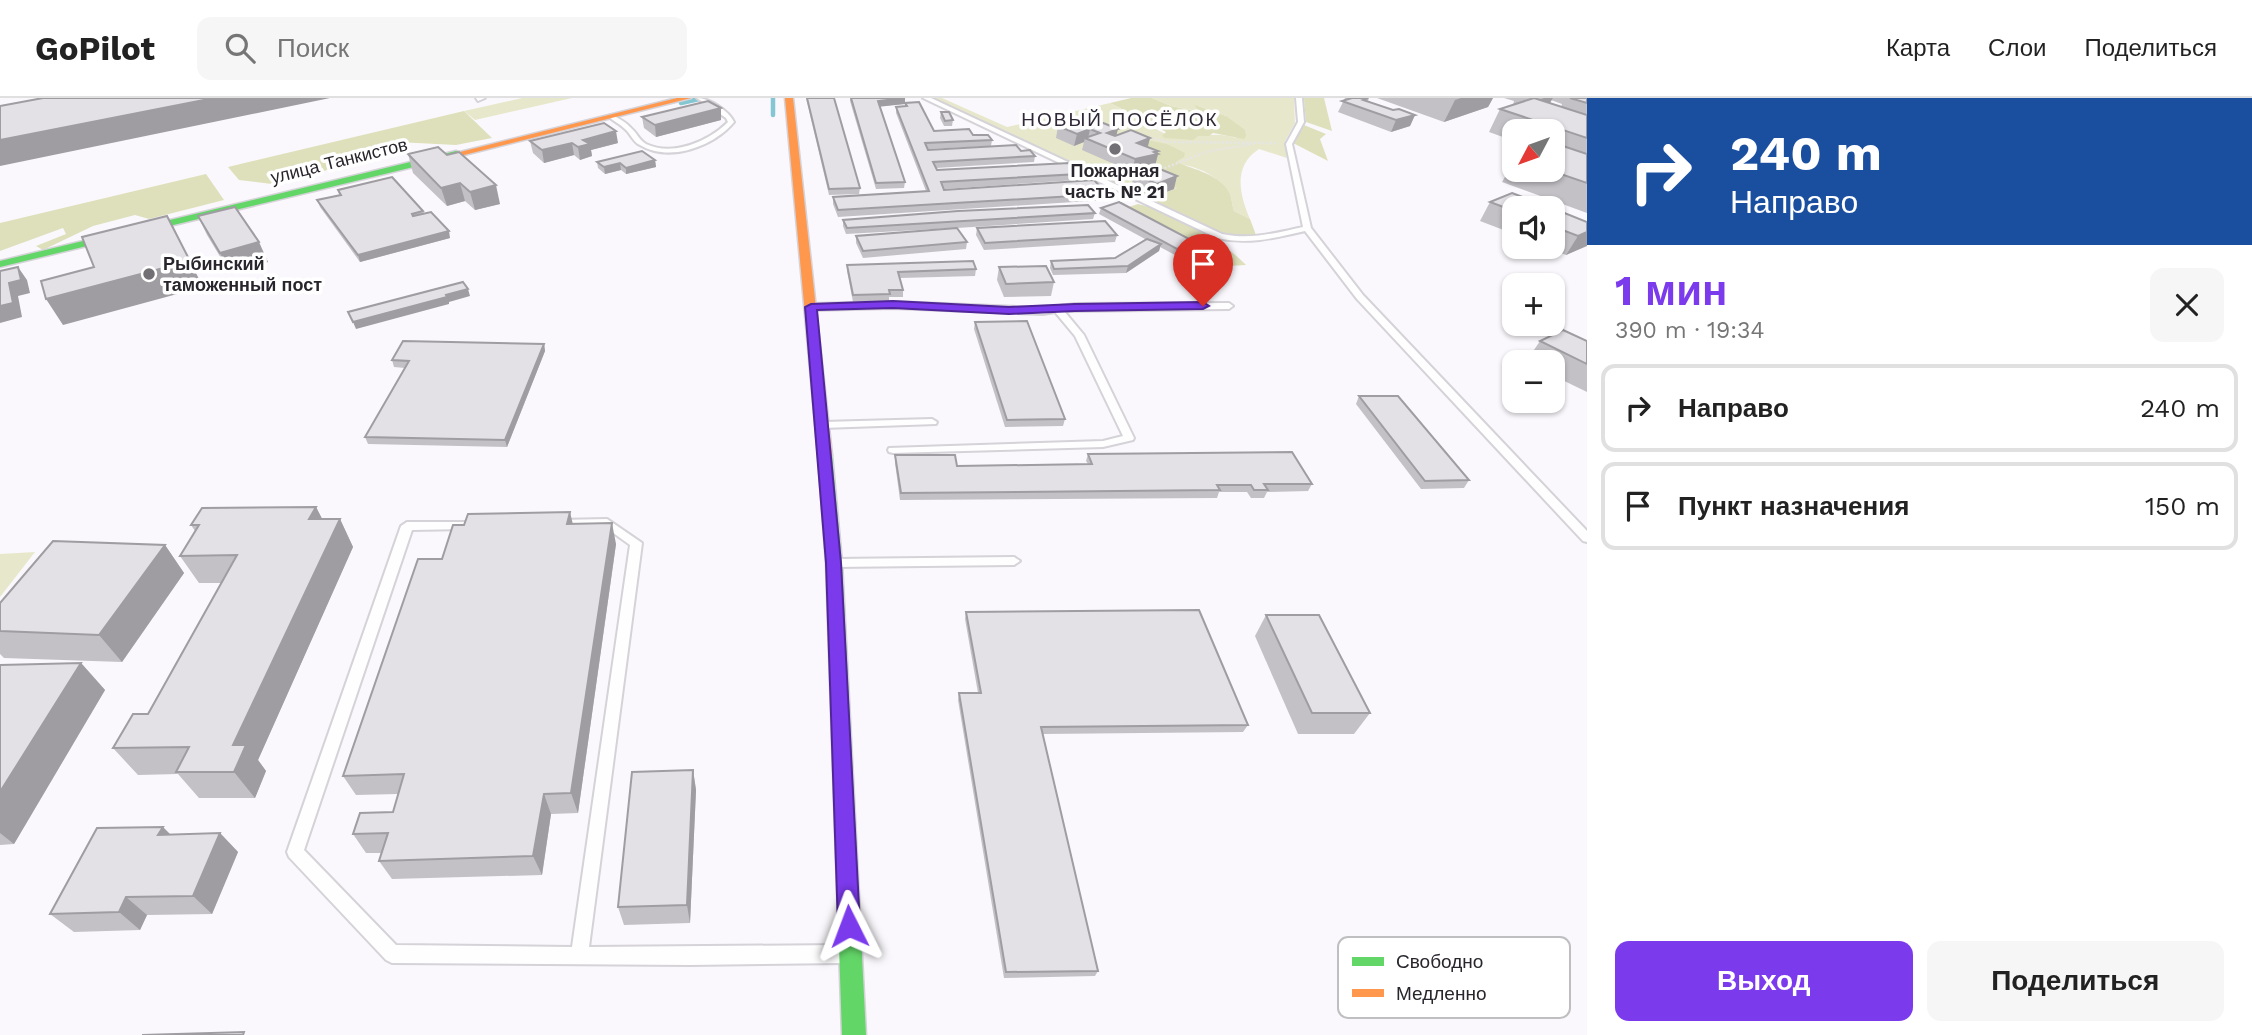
<!DOCTYPE html>
<html lang="ru">
<meta charset="utf-8">
<style>
body{margin:0;font-family:"Work Sans",sans-serif;background:#f6f6f6;color:#222;height:100vh;display:flex;flex-direction:column;font-size:26px;white-space:nowrap}
*{box-sizing:border-box;margin:0}
p{font-size:23px;color:#767676}
.icon{flex:none;width:38px;height:38px;fill:none;stroke:currentColor;stroke-width:2;stroke-linecap:round;stroke-linejoin:round}
.map{position:relative;flex:1;overflow:hidden}
.panel{display:flex;flex-direction:column;background:#fff;width:665px}
.panel>*{flex:none}
.hud{background:#1a4fa0;color:#fff;overflow:hidden}
.needle{width:46px;rotate:229deg}
.fabs{position:absolute;left:1502px;top:21px;display:grid;gap:14px}
.fabs a{display:grid;place-items:center;width:63px;height:63px;border-radius:14px;background:#fff;box-shadow:0 2px 5px #0004;font-size:35px}
.pin{position:absolute;display:grid;place-items:center;width:60px;height:60px;color:#fff;margin:-72px -30px;border-radius:50% 50% 50% 0;rotate:-45deg;box-shadow:0 0 7px #0007}
.pin .icon{rotate:45deg}
.me{position:absolute;width:77px;margin:-38px;rotate:357deg;stroke-linejoin:round;filter:drop-shadow(0 0 5px #0008)}
.turn{display:flex;align-items:center;gap:24px;height:147px;padding:0 28px;font-size:32px}
.turn .icon{width:91px;height:91px;stroke-width:2.5}
.turn b{display:block;font-size:49px;line-height:60px}
.round{display:grid;place-items:center;flex:none;width:74px;height:74px;border-radius:14px;background:#f6f6f6}
.summary{display:flex;align-items:center;justify-content:space-between;height:119px;padding:0 28px}
h1{font-size:42px;font-weight:700;line-height:52px;color:#7c3aed}
.button{display:flex;gap:14px;margin-top:auto;padding:14px 28px}
.button a{flex:1;height:80px;border-radius:14px;background:#7c3aed;color:#fff;font-size:28px;font-weight:700;line-height:80px;text-align:center}
.button a+a{background:#f6f6f6;color:#222}
ul{padding:0;list-style:none}
li{display:flex;align-items:center;gap:21px;height:88px;margin:0 14px 10px;padding:0 14px;border:4px solid #e0e0e0;border-radius:14px}
li div{flex:1}
li b{display:block;font-size:26px}
li em{font-style:normal}
header{display:flex;align-items:center;gap:42px;box-sizing:border-box;height:98px;padding:0 35px;background:#fff;border-bottom:2px solid #e0e0e0}
header strong{font-size:33px}
nav{display:flex;gap:38px;margin-inline-start:auto;font-size:24px}
.search{width:490px;height:63px;background:#f6f6f6;display:flex;align-items:center;gap:18px;box-sizing:border-box;padding:0 24px;border-radius:14px;color:#767676;font-size:26px}
main{display:flex;flex:1;min-height:0}
.map>svg:first-child{display:block}
.green{fill:#e7e8cb}
.forest{fill:#dee0bb}
.lines{fill:none;stroke-linecap:round;stroke-linejoin:round}
.stream{stroke:#84c7d2;stroke-width:4.5}
.lane-casing{stroke:#d5d2d8;stroke-width:4}
.fast-casing{stroke:#d5d2d8;stroke-width:3}
.slow-casing{stroke:#d5d2d8;stroke-width:3}
.path{stroke:#e6e4e6;stroke-width:2.5;stroke-dasharray:2 2;stroke-linecap:butt}
.lane{fill:#fefeff;fill-rule:evenodd}
.fast{fill:#63d668;fill-rule:evenodd}
.slow{fill:#ff974d;fill-rule:evenodd}
.wall{fill:#c3c1c6;fill-rule:evenodd}
.shaded-wall{fill:#9f9da1}
.building{fill:#e3e0e6;stroke:#9f9da1;stroke-width:2}
.route{fill:#7c3aed;stroke:#51269a;stroke-width:2}
.poi-dot{fill:#726f75;stroke:#fff;stroke-width:2.5}
.labels{text-anchor:middle;stroke-width:7;stroke-linejoin:round;paint-order:stroke}
.far-street-label{font-size:18px;fill:#29252c;stroke:#fff}
.far-poi-label{font-size:18px;font-weight:bold;fill:#29252c;stroke:#fff}
.far-neighbourhood-label{font-size:19px;letter-spacing:2px;fill:#312837;stroke:#fff}
.key{fill:#fff;stroke:#bfbec0;stroke-width:2}
.key-label{font-size:19px;fill:#29252c}
</style>
<header>
<strong>GoPilot</strong>
<div class="search"><svg class="icon" aria-label="search" viewBox="0 0 24 24"><circle cx="10" cy="10" r="6"/><path d="M15 15l6 6"/></svg>Поиск</div>
<nav><a>Карта</a><a>Слои</a><a>Поделиться</a></nav>
</header>
<main>
<div class="map">
<svg width="1587" height="937" viewBox="0 0 1587 937">
<rect width="100%" height="100%" fill="#faf8fc"/>
<g class="green">
<path d="M522,0H572L475,22L464,13Z"/>
<path d="M931,0H942L1007,29L1110,5C1128,14 1150,29 1166,36C1184,44 1213,31 1236,40L1226,18L1198,8H1195L1202,14L1171,8L1152,0H1294L1295,25L1285,43L1287,60L1259,51C1233,68 1239,95 1250,121L1234,113C1232,108 1232,101 1230,97C1219,74 1182,62 1160,66L1177,90L1149,101Z"/>
<path d="M35,454L0,499V456Z"/>
</g>
<g class="forest">
<path d="M1131,0H1152L1171,8L1200,14L1194,7L1198,8L1226,18L1245,32L1246,38L1244,41L1213,35L1209,38H1198L1193,42L1165,40L1162,38L1166,34L1110,5Z"/>
<path d="M1304,0H1324L1332,33L1306,24Z"/>
<path d="M464,13L492,40L456,47L397,44L356,55L359,64L272,86L239,82L228,69Z"/>
<path d="M1304,27L1326,36L1320,41L1328,63L1293,45Z"/>
<path d="M1152,43L1167,46L1185,55L1184,59L1176,64C1195,72 1220,76 1230,96C1232,101 1232,108 1234,113L1250,121L1256,137L1233,139L1221,135L1149,101L1177,90L1154,80L1162,68L1140,58L1142,44Z"/>
<path d="M206,76L224,102L149,121L135,117L93,128L43,152L36,148L66,136L63,130L0,153V125Z"/>
<path d="M1138,106C1173,114 1222,142 1246,167L1177,171L1179,159L1197,151L1122,111Z"/>
</g>
<g class="lines">
<g class="stream">
<path d="M773,0V17"/>
<path d="M681,5L704,0"/>
</g>
<g class="lane-casing">
<g id="lane">
<path d="M476,0H485L478,3Z"/>
<path d="M697,0C709,0 729,13 734,24C714,48 670,65 640,47C633,44 631,36 625,31C620,26 613,23 608,18L613,17C619,21 626,24 631,30C637,35 639,42 646,46C673,59 709,43 728,24L726,20Z"/>
<path d="M923,0H931L1222,136C1250,142 1276,135 1303,129L1286,46L1298,24L1296,0H1302L1304,24L1292,46L1311,130L1363,197L1587,433V444L1583,443L1357,201L1305,133C1275,140 1248,147 1217,140Z"/>
<path d="M893,204L1043,210L1075,206L1229,205L1233,208L1229,211L1064,213L1084,237L1134,340L1133,342L1103,349L893,355L889,354L888,352L889,350L1103,343L1123,338L1075,238L1055,214L1043,216L893,210L811,212L807,209L811,206Z"/>
<path d="M932,321L937,324L936,326L823,330L818,327L823,324Z"/>
<path d="M607,421L642,445L589,849L843,847L849,850L852,856L849,862L843,865L690,867L392,865L386,862L289,759L287,754L401,428L407,424H471L473,427L471,430L467,431L412,432L304,752L396,847L572,849L630,447L605,429L559,430L553,426L559,422Z"/>
<path d="M1014,459L1020,463L1014,467L834,469L828,465L834,461Z"/>
</g>
</g>
<g class="fast-casing">
<g id="fast">
<path d="M456,53L459,54V58L0,169V163Z"/>
<path d="M825,353L832,357L842,465L866,937H842L826,465L818,357Z"/>
</g>
</g>
<g class="slow-casing">
<g id="slow">
<path d="M677,0H691L456,59L452,56Z"/>
<path d="M785,0H793L832,357L825,361L818,357Z"/>
</g>
</g>
<g class="path">
<path d="M1147,39L1168,44L1278,45"/>
<path d="M1157,73L1209,53L1253,46"/>
</g>
<use href="#lane" class="lane"/>
<use href="#fast" class="fast"/>
<use href="#slow" class="slow"/>
</g>
<g class="wall">
<path d="M806,0H834L860,90L859,96L829,97Z"/>
<path d="M850,0H905V6L879,8L905,84L904,90L876,91L850,3Z"/>
<path d="M1345,0H1369L1368,3L1393,12L1415,17L1410,28L1391,34L1338,14Z"/>
<path d="M1377,0H1493L1488,9L1444,24Z"/>
<path d="M1504,0H1587V115L1502,84L1514,63V72H1552V33H1514V43L1489,34L1500,11L1513,7L1514,3ZM1551,2L1562,6L1561,9L1550,5Z"/>
<path d="M905,5L934,33L973,37L992,42L991,48L928,51V52L1021,53L1035,58L1034,64L936,70L937,72L1078,76L1076,82L944,91V92L1107,96L1105,102L838,119L833,106V99L926,93L896,15V9L905,8Z"/>
<path d="M941,14L953,22L952,28H944L940,20Z"/>
<path d="M1086,18L1116,37L1150,40L1147,49L1158,56L1155,68L1132,74L1082,52L1084,44L1074,48L1056,40L1058,28Z"/>
<path d="M642,19L721,22L656,39L644,30Z"/>
<path d="M530,43L618,45L591,52L592,58L580,62L574,57L544,65L533,55Z"/>
<path d="M408,56L500,106L475,112L465,103L447,108L413,75Z"/>
<path d="M655,62L656,69L626,76L621,72L605,76L598,70L597,64Z"/>
<path d="M1134,76L1174,91L1153,99L1131,89Z"/>
<path d="M338,92L423,113L424,115L450,140L360,164L320,109L317,102L339,97Z"/>
<path d="M1490,104L1514,110V136L1480,123Z"/>
<path d="M1101,110L1195,144L1193,151L1175,157L1160,149L1159,153L1126,175L1053,177L1050,170L1051,163L1115,160L1145,141L1099,116Z"/>
<path d="M1552,110L1587,124V147L1566,157L1544,149H1552Z"/>
<path d="M1095,115L1093,121L957,130L967,144L966,151L863,160L856,145V138L954,130L846,136L843,128V122Z"/>
<path d="M198,118L268,164L230,175L207,137Z"/>
<path d="M977,130L1117,137L1115,144L984,152L976,137Z"/>
<path d="M847,167L976,171L975,178L900,180L903,192V199H889V203L853,204L847,173Z"/>
<path d="M999,169L1054,184L1051,198L1004,199L997,182Z"/>
<path d="M975,224L1065,321L1063,328L1005,329L974,231Z"/>
<path d="M1540,243H1587V294L1552,277V264H1526Z"/>
<path d="M544,246L545,253L507,349L368,346L365,339L405,270L394,269L392,262Z"/>
<path d="M1359,298L1469,382L1464,390L1421,391L1356,306Z"/>
<path d="M1088,356L1312,386L1308,393L1267,394L1264,400H1251L1247,394H1219L1217,400L900,402L895,365V357L957,368L1088,366L1086,363Z"/>
<path d="M316,409L322,421H340L353,449L258,662L266,673L255,700H199L178,676L138,677L113,650L148,616L221,485H199L180,458L195,433L191,427Z"/>
<path d="M573,426L616,446L578,715L551,716L542,777L392,781L379,763L381,755H366L353,736L393,714L398,696L356,697L343,678L442,461Z"/>
<path d="M165,447L184,475L122,564L4,560L0,556V505Z"/>
<path d="M966,514L1248,627L1243,634L1043,636L1098,873L1095,878L1004,880L958,602L959,595H978L965,521Z"/>
<path d="M1266,517L1370,615L1354,636H1298L1255,538Z"/>
<path d="M81,565L105,592L14,746L0,747V567Z"/>
<path d="M693,672L696,692L690,825L624,827L618,809Z"/>
<path d="M220,735L238,754L212,816L147,817L140,832L74,834L50,816L170,737Z"/>
</g>
<g class="shaded-wall">
<path d="M214,0H330L0,68V42Z"/>
<path d="M905,0V6L877,9L878,3Z"/>
<path d="M1461,0H1493L1488,9L1444,24L1455,2Z"/>
<path d="M1544,0H1553L1548,8L1538,2Z"/>
<path d="M721,10V22L656,39L655,27Z"/>
<path d="M1415,17L1410,28L1391,34L1396,22Z"/>
<path d="M1090,31L1088,41L1085,40L1084,44L1074,48L1077,36Z"/>
<path d="M1118,31L1115,43L1107,35Z"/>
<path d="M616,33L618,45L591,52L592,58L580,62L578,49L583,42Z"/>
<path d="M1150,40L1147,52L1137,45Z"/>
<path d="M572,45L574,57L544,65L542,52Z"/>
<path d="M1158,53L1157,57L1158,56L1155,68L1132,74L1135,61Z"/>
<path d="M655,62L656,69L626,76V70Z"/>
<path d="M620,65L621,72L605,76L604,69Z"/>
<path d="M1177,78L1174,91L1153,99L1157,86Z"/>
<path d="M460,85L465,103L447,108L441,90Z"/>
<path d="M496,87L500,106L475,112L470,94Z"/>
<path d="M449,133L450,140L360,164L358,157Z"/>
<path d="M1587,134V148L1566,157L1578,138Z"/>
<path d="M259,144L268,164L230,175L220,155Z"/>
<path d="M1195,144L1193,151L1175,157L1177,151Z"/>
<path d="M1161,146L1159,153L1126,175L1128,168Z"/>
<path d="M190,163L203,189L63,227L46,201Z"/>
<path d="M18,169L27,182L30,195L18,198L22,219L0,225V208L9,185Z"/>
<path d="M468,191L470,198L449,204V206L356,231L353,224Z"/>
<path d="M544,246L545,253L507,349L505,342Z"/>
<path d="M316,409L330,436L309,421Z"/>
<path d="M570,414L575,435L567,426Z"/>
<path d="M340,421L353,449L258,662L266,673L255,700L234,674L233,647Z"/>
<path d="M612,425L616,446L578,715L571,695Z"/>
<path d="M165,447L184,475L122,564L99,537Z"/>
<path d="M81,565L105,592L14,746L0,735V694Z"/>
<path d="M693,672L696,692L690,825L687,807Z"/>
<path d="M544,696L551,716L542,777L533,758Z"/>
<path d="M163,729L182,748L158,737Z"/>
<path d="M220,735L238,754L212,816L193,798Z"/>
<path d="M126,799L147,817L140,832L119,814Z"/>
</g>
<g class="building">
<path d="M43,0H214L0,42V8Z"/>
<path d="M807,0H834L860,90L829,91Z"/>
<path d="M851,0H905L878,3L905,84L876,85Z"/>
<path d="M1352,0H1368L1363,2L1393,12L1399,11L1415,17L1396,22L1342,3Z"/>
<path d="M1534,0L1587,17V40L1500,11Z"/>
<path d="M1570,0H1587V5Z"/>
<path d="M708,3L721,10L655,27L642,19Z"/>
<path d="M919,4L934,33L969,31L973,37H988L992,42L925,45L928,52L1016,47L1021,53L1030,52L1035,58L933,64L937,72L1069,65L1078,76L941,84L944,92L1094,82L1107,96L838,112L833,99L929,93L896,9L907,8L905,5Z"/>
<path d="M941,14H949L953,22L945,23Z"/>
<path d="M1086,18L1118,31L1107,35L1115,38L1131,32L1150,40L1137,45L1158,53L1154,54L1158,56L1135,61L1085,40L1100,35L1090,31L1077,36L1058,28Z"/>
<path d="M604,25L616,33L583,42L590,46L578,49L572,45L542,52L530,43Z"/>
<path d="M1554,45L1587,56V85L1549,72H1552V46Z"/>
<path d="M438,49L447,57L459,54L496,87L470,94L460,85L441,90L408,56Z"/>
<path d="M642,53L655,62L626,70L620,65L604,69L597,64Z"/>
<path d="M1155,69L1177,78L1157,86L1134,76Z"/>
<path d="M392,79L423,113L412,116L413,118L431,114L449,133L358,157L317,102L341,97L338,92Z"/>
<path d="M1512,95L1552,110H1514V113L1490,104Z"/>
<path d="M1119,104L1195,144L1177,151L1101,110Z"/>
<path d="M1088,107L1095,115L847,130L843,122L958,113Z"/>
<path d="M235,109L259,144L220,155L198,118Z"/>
<path d="M1552,110L1587,124V134L1578,138L1552,128Z"/>
<path d="M167,118L190,163L46,201L41,183L94,169L82,139Z"/>
<path d="M1105,123L1117,137L985,145L977,130Z"/>
<path d="M957,130L967,144L863,153L856,138Z"/>
<path d="M1147,141L1161,146L1128,168L1054,171L1051,163L1115,160Z"/>
<path d="M973,163L976,171L898,174L903,192H889L890,196L853,197L847,167Z"/>
<path d="M1046,168L1054,184L1006,186L999,169Z"/>
<path d="M18,169L21,182L9,185L13,205L0,208V173Z"/>
<path d="M463,184L468,191L446,197L447,199L353,224L348,214Z"/>
<path d="M1027,223L1065,321L1007,322L975,224Z"/>
<path d="M1563,232L1587,243V266L1540,243Z"/>
<path d="M403,243L544,246L505,342L365,339L409,263L392,262Z"/>
<path d="M1359,298H1398L1469,382L1425,383Z"/>
<path d="M1292,354L1312,386H1264L1268,392H1254L1251,387H1217L1220,392L901,395L895,357H955L957,368L1092,366L1088,356Z"/>
<path d="M316,409L309,421H340L233,647H246L234,674H176L189,649L113,650L133,616H148L237,457L180,458L199,427H191L202,410Z"/>
<path d="M570,414L567,426L612,425L571,695L544,696L533,758L379,763L388,735L353,736L360,715L393,714L404,676L343,678L418,461H442L453,427H464L468,416Z"/>
<path d="M53,443L165,447L99,537L0,533V505Z"/>
<path d="M1199,512L1248,627L1041,629L1098,873L1006,874L959,595H981L966,514Z"/>
<path d="M1266,517H1319L1370,615H1312Z"/>
<path d="M81,565L0,694V567Z"/>
<path d="M693,672L687,807L618,809L632,674Z"/>
<path d="M163,729L158,737L220,735L193,798L126,799L119,814L50,816L97,730Z"/>
<path d="M244,934L243,937H142Z"/>
</g>
<path class="route" d="M893,203L1009,209L1075,206L1203,204L1209,208L1203,211L1075,213L1009,216L893,210L817,212L841,465L860,828L857,836L849,839L842,836L838,828L826,465L805,209L811,206Z"/>
<g class="poi-dot">
<circle cx="1115" cy="51" r="7"/>
<circle cx="149" cy="176" r="7"/>
</g>
<g class="labels">
<g class="far-street-label">
<text transform="translate(339 63) rotate(-14)" y="6">улица Танкистов</text>
</g>
<g class="far-poi-label">
<text x="1115" y="79">Пожарная<tspan x="1115" dy="21">часть № 21</tspan></text>
<text x="163" y="172" text-anchor="start">Рыбинский<tspan x="163" dy="21">таможенный пост</tspan></text>
</g>
<g class="far-neighbourhood-label">
<text x="1120" y="28">НОВЫЙ ПОСЁЛОК</text>
</g>
</g>
<rect x="1338" y="839" width="232" height="81" rx="10" class="key"/>
<rect x="1352" y="859" width="32" height="9" fill="#63d668"/>
<rect x="1352" y="891" width="32" height="8" fill="#ff974d"/>
<g class="key-label">
<text x="1396" y="870">Свободно</text>
<text x="1396" y="902">Медленно</text>
</g>
</svg>
<div class="fabs">
<a><svg class="needle" viewBox="-14 -14 28 28"><path d="M0-13l5 13h-10z" fill="#e53935"/><path d="M0 13l5-13h-10z" fill="#767676"/></svg></a>
<a><svg class="icon" aria-label="sound" viewBox="0 0 24 24"><path d="M4 9h4l5-4v14l-5-4H4zM17 9q2 3 0 6"/></svg></a>
<a>+</a>
<a>−</a>
</div>
<div class="pin" style="left:1203px;top:208px;background:#d93025"><svg class="icon" aria-label="arrive" viewBox="0 0 24 24"><path d="M6 21V4h12l-3 4 3 4H6"/></svg></div>
<svg class="me" style="left:849px;top:828px" viewBox="-20 -20 40 40"><path d="M0-17L14 15 0 8-14 15z" fill="#7c3aed" stroke="#fff" stroke-width="4"/></svg>
</div>
<section class="panel">
<div class="hud">
<div class="turn"><svg class="icon" aria-label="right" viewBox="0 0 24 24"><path d="M7 20v-9h11M14 6l5 5-5 5"/></svg><div><b>240 m</b>Направо</div></div>
</div>
<div class="summary"><div><h1>1 мин</h1><p>390 m · 19:34</p></div><a class="round"><svg class="icon" aria-label="close" viewBox="0 0 24 24"><path d="M6 6l12 12M18 6L6 18"/></svg></a></div>
<ul>
<li><svg class="icon" aria-label="right" viewBox="0 0 24 24"><path d="M7 20v-9h11M14 6l5 5-5 5"/></svg><div><b>Направо</b></div><em>240 m</em></li>
<li><svg class="icon" aria-label="arrive" viewBox="0 0 24 24"><path d="M6 21V4h12l-3 4 3 4H6"/></svg><div><b>Пункт назначения</b></div><em>150 m</em></li>
</ul>
<div class="button"><a>Выход</a><a>Поделиться</a></div>
</section>
</main>
